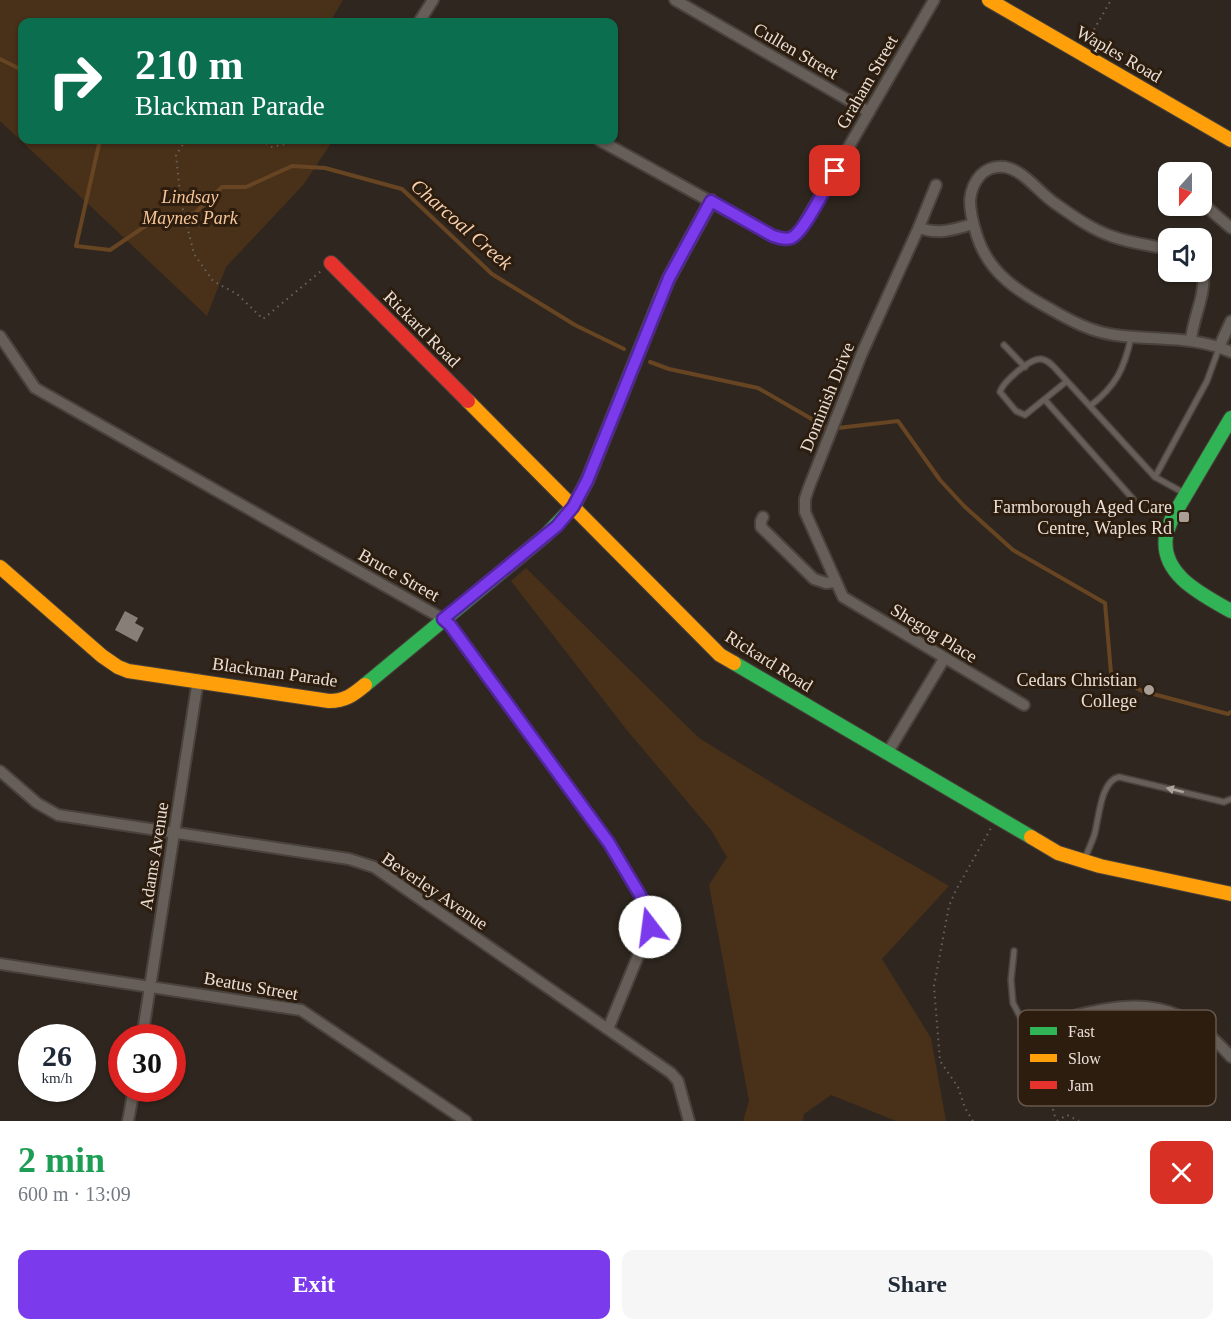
<!DOCTYPE html>
<meta charset="utf-8">
<style>
body{margin:0;font-family:Georgia,serif;background:#f6f6f7;color:#1f2937;height:100vh;display:flex;flex-direction:column;font-size:22px;white-space:nowrap}
*{box-sizing:border-box;margin:0}
p{font-size:20px;color:#747a83}
.icon{flex:none;width:33px;height:33px;fill:none;stroke:currentColor;stroke-width:2;stroke-linecap:round;stroke-linejoin:round}
.map{position:relative;height:1121px;overflow:hidden}
.details{display:flex;flex-direction:column;background:#fff;flex:1}
.details>*{flex:none}
.banner{position:absolute;left:18px;top:18px;width:600px;height:126px;border-radius:12px;box-shadow:0 2px 4px #0004;background:#0b6e4f;color:#fff;overflow:hidden}
.needle{width:39px;rotate:201deg}
.controls{position:absolute;left:1158px;top:162px;display:grid;gap:12px}
.controls a{display:grid;place-items:center;width:54px;height:54px;border-radius:12px;background:#fff;box-shadow:0 2px 4px #0004;font-size:30px}
.speed{position:absolute;left:18px;top:1024px;display:flex;gap:12px;font-size:30px;font-weight:700;text-align:center}
.speed>*{display:grid;place-content:center;width:78px;height:78px;border-radius:50%;background:#fff;box-shadow:0 2px 4px #0004;line-height:1}
.speed small{font-size:15px;font-weight:400}
.speed .limit{border:9px solid #d22;background:#fff;color:#111}
.pin{position:absolute;display:grid;place-items:center;width:51px;height:51px;color:#fff;margin:-26px;border-radius:12px;box-shadow:0 3px 9px #0006}
.me{position:absolute;width:66px;margin:-33px;rotate:345deg;stroke-linejoin:round;filter:drop-shadow(0 0 4px #0008)}
.turn{display:flex;align-items:center;gap:21px;height:126px;padding:0 18px;font-size:27px}
.turn .icon{width:78px;height:78px;stroke-width:2.5}
.turn b{display:block;font-size:42px;line-height:51px}
.round{display:grid;place-items:center;flex:none;width:63px;height:63px;border-radius:12px;background:#f6f6f7}
.headline{display:flex;align-items:center;justify-content:space-between;height:102px;padding:0 18px}
h1{font-size:36px;font-weight:700;line-height:45px;color:#1e9e55}
.primary-button{display:flex;gap:12px;margin-top:auto;padding:12px 18px}
.primary-button a{flex:1;height:69px;border-radius:12px;background:#7c3aed;color:#fff;font-size:24px;font-weight:700;line-height:69px;text-align:center}
.primary-button a+a{background:#f6f6f7;color:#1f2937}
.map>svg:first-child{display:block}
.green{fill:#483019}
.lines{fill:none;stroke-linecap:round;stroke-linejoin:round}
.stream{stroke:#674422;stroke-width:4}
.building{fill:#867f78}
.lane-casing{stroke:#49413b;stroke-width:8}
.street-casing{stroke:#49413b;stroke-width:14}
.fast-casing{stroke:#49413b;stroke-width:16}
.slow-casing{stroke:#49413b;stroke-width:16}
.jam-casing{stroke:#49413b;stroke-width:16}
.path{stroke:#6a635e;stroke-width:2;stroke-dasharray:1.5 4.5;stroke-linecap:butt}
.lane{stroke:#665e58;stroke-width:5}
.street{stroke:#665e58;stroke-width:10}
.fast{stroke:#30b455;stroke-width:14}
.slow{stroke:#ff9f0a;stroke-width:14}
.jam{stroke:#e5322d;stroke-width:14}
.oneway{fill:#afa59d}
.route-casing{stroke:#51269a;stroke-width:15}
.route{stroke:#7c3aed;stroke-width:10}
.poi-dot{fill:#a99f96;stroke:#2c1d0f;stroke-width:2}
.labels{text-anchor:middle;stroke-width:6;stroke-linejoin:round;paint-order:stroke}
.street-label{font-size:18px;fill:#eadfd6;stroke:#2c1d0f}
.park-label{font-size:18px;font-style:italic;fill:#f8c598;stroke:#2c1d0f}
.poi-label{font-size:18px;fill:#eadfd6;stroke:#2c1d0f;text-anchor:end}
.water-label{font-size:20px;font-style:italic;fill:#f7d0af;stroke:#2c1d0f}
.key{fill:#2c1d0f;stroke:#65574b;stroke-width:1.5}
.key-label{font-size:16px;fill:#eadfd6}
</style>
<div class="map">
<svg width="1231" height="1121" viewBox="0 0 1231 1121">
<rect width="100%" height="100%" fill="#2f271f"/>
<g class="green">
<path d="M0,0H343L330,22H22V140H333L304,184L226,267L207,316L0,121Z"/>
<path d="M526,568L699,738L792,795L949,886L882,959L931,1038L946,1121H896L831,1095L804,1114L803,1121H743L749,1101L709,885L727,857L711,830L626,729L511,581Z"/>
</g>
<g class="lines">
<g class="stream">
<path d="M0,59L22,70"/>
<path d="M100,140L76,246L110,250L147,225L195,213L222,187H246L292,166L325,168L402,189L492,274L575,325L624,349"/>
<path d="M650,362L669,369L758,388L829,429L898,421L940,480L964,506L1013,550L1105,603L1111,673L1142,691L1228,714L1231,712"/>
</g>
</g>
<path class="building" d="M125,611L138,618L135,623L144,628L137,642L115,630Z"/>
<g class="lines">
<g class="lane-casing">
<g id="lane">
<path d="M1004,345L1025,367"/>
<path d="M1067,381L1025,415L1016,411L1000,392C1003,382 1030,358 1041,359C1047,360 1050,363 1054,367L1155,477L1207,381L1219,348"/>
<path d="M1045,400L1133,499"/>
<path d="M1090,406C1116,386 1124,369 1131,338"/>
<path d="M1155,477L1184,493"/>
<path d="M1085,858C1088,851 1091,844 1094,836C1099,820 1100,781 1119,777L1224,802L1231,799"/>
<path d="M1014,951L1011,980L1013,1003L1026,1028L1025,1045L1030,1066L1051,1102"/>
</g>
</g>
<g class="street-casing">
<g id="street">
<path d="M675,0L869,112"/>
<path d="M419,22L433,0"/>
<path d="M599,140L773,236C785,240 793,239 801,229L934,0"/>
<path d="M936,185L919,227L862,353L809,487L805,499V512L843,597L1024,705"/>
<path d="M1202,203L1231,228"/>
<path d="M919,227C936,236 956,229 973,224"/>
<path d="M1168,249C1149,245 1129,243 1111,236C1091,229 1073,216 1056,204C1039,193 1025,171 1005,167C984,164 972,181 970,200C970,212 973,224 977,236C989,274 1019,292 1052,310C1071,321 1092,332 1115,335C1155,341 1193,335 1231,352"/>
<path d="M0,336L35,388L438,616L450,625L609,843L646,905L650,927L608,1029"/>
<path d="M1191,340C1193,316 1208,292 1202,268"/>
<path d="M1219,347L1231,321"/>
<path d="M763,517L761,521V527L814,579L826,583L836,582"/>
<path d="M888,752L944,659"/>
<path d="M0,771L37,803L58,815L349,859L374,867L671,1073L678,1081L689,1121"/>
<path d="M0,964L301,1010L466,1121"/>
<path d="M1026,1028C1111,1008 1165,981 1231,1057"/>
<path d="M142,1038L198,680"/>
<path d="M128,1121L134,1089"/>
</g>
</g>
<g class="fast-casing">
<g id="fast">
<path d="M1231,418L1172,518C1170,524 1167,530 1166,536C1160,575 1203,595 1231,611"/>
<path d="M734,663L1031,837"/>
<path d="M365,685L546,535L573,507L587,481L661,297"/>
</g>
</g>
<g class="slow-casing">
<g id="slow">
<path d="M989,0L1231,140"/>
<path d="M661,297L669,278L711,201"/>
<path d="M468,401L720,655L734,663"/>
<path d="M0,567L102,656L118,667L128,671L329,701C345,701 353,695 365,685"/>
<path d="M1031,837L1058,853L1100,866L1231,894"/>
</g>
</g>
<g class="jam-casing">
<path id="jam" d="M331,263L468,401"/>
</g>
<g class="path">
<path d="M1088,40L1111,0"/>
<path d="M186,140L176,155L181,202L194,254L213,281L237,294L263,319L321,271"/>
<path d="M261,140L272,147L303,140"/>
<path d="M1053,1109L1056,1121"/>
<path d="M973,1121L965,1108L958,1087L940,1061L934,986L949,906L956,890L991,828"/>
<path d="M1057,1121L1067,1115L1079,1121"/>
</g>
<use href="#lane" class="lane"/>
<use href="#street" class="street"/>
<use href="#fast" class="fast"/>
<use href="#slow" class="slow"/>
<use href="#jam" class="jam"/>
</g>
<defs><path id="oneway-solid" d="M-6-.8H1V-3.2L6.5 0L1 3.2V.8H-6Z" transform="scale(1.5)"/></defs>
<use class="oneway" href="#oneway-solid" transform="translate(1175 790) rotate(-166)"/>
<g class="lines">
<g class="route-casing">
<path id="route" d="M650,927L646,905L609,843L450,625L443,619L557,526L573,507L587,481L669,278L711,201L773,236C780,238 785,240 791,238C804,233 827,184 835,171"/>
</g>
<use href="#route" class="route"/>
</g>
<g class="poi-dot">
<rect x="1178" y="511" width="12" height="12" rx="3"/>
<circle cx="1149" cy="690" r="6"/>
</g>
<g class="labels">
<g class="street-label">
<text transform="translate(796 51) rotate(30)" y="6">Cullen Street</text>
<text transform="translate(1119 54) rotate(30)" y="6">Waples Road</text>
<text transform="translate(867 82) rotate(-60)" y="6">Graham Street</text>
<text transform="translate(422 329) rotate(45)" y="6">Rickard Road</text>
<text transform="translate(827 397) rotate(-68)" y="6">Dominish Drive</text>
<text transform="translate(399 575) rotate(29)" y="6">Bruce Street</text>
<text transform="translate(934 633) rotate(31)" y="6">Shegog Place</text>
<text transform="translate(769 661) rotate(32)" y="6">Rickard Road</text>
<text transform="translate(275 672) rotate(8)" y="6">Blackman Parade</text>
<text transform="translate(154 856) rotate(-81)" y="6">Adams Avenue</text>
<text transform="translate(435 891) rotate(34)" y="6">Beverley Avenue</text>
<text transform="translate(251 986) rotate(10)" y="6">Beatus Street</text>
</g>
<g class="park-label">
<text x="190" y="203">Lindsay<tspan x="190" dy="21">Maynes Park</tspan></text>
</g>
<g class="poi-label">
<text x="1172" y="513">Farmborough Aged Care<tspan x="1172" dy="21">Centre, Waples Rd</tspan></text>
<text x="1137" y="686">Cedars Christian<tspan x="1137" dy="21">College</tspan></text>
</g>
<g class="water-label">
<text transform="translate(462 224) rotate(41)" y="7">Charcoal Creek</text>
</g>
</g>
<rect x="1018" y="1010" width="198" height="96" rx="9" class="key"/>
<rect x="1030" y="1027" width="27" height="8" fill="#30b455"/>
<rect x="1030" y="1054" width="27" height="8" fill="#ff9f0a"/>
<rect x="1030" y="1081" width="27" height="8" fill="#e5322d"/>
<g class="key-label">
<text x="1068" y="1037">Fast</text>
<text x="1068" y="1064">Slow</text>
<text x="1068" y="1091">Jam</text>
</g>
</svg>
<div class="controls">
<a><svg class="needle" viewBox="-14 -14 28 28"><path d="M0-13l5 13h-10z" fill="#e53935"/><path d="M0 13l5-13h-10z" fill="#747a83"/></svg></a>
<a><svg class="icon" aria-label="sound" viewBox="0 0 24 24"><path d="M4 9h4l5-4v14l-5-4H4zM17 9q2 3 0 6"/></svg></a>
</div>
<div class="speed"><div>26<small>km/h</small></div><div class="limit">30</div></div>
<div class="pin" style="left:835px;top:171px;background:#d93025"><svg class="icon" aria-label="arrive" viewBox="0 0 24 24"><path d="M6 21V4h12l-3 4 3 4H6"/></svg></div>
<svg class="me" style="left:650px;top:927px" viewBox="-20 -20 40 40"><circle r="19" fill="#fff"/><path d="M0-13L10 11 0 6-10 11z" fill="#7c3aed"/></svg>
<div class="banner">
<div class="turn"><svg class="icon" aria-label="right" viewBox="0 0 24 24"><path d="M7 20v-9h11M14 6l5 5-5 5"/></svg><div><b>210 m</b>Blackman Parade</div></div>
</div>
</div>
<section class="details">
<div class="headline"><div><h1>2 min</h1><p>600 m · 13:09</p></div><a class="round" style="background:#d93025;color:#fff"><svg class="icon" aria-label="close" viewBox="0 0 24 24"><path d="M6 6l12 12M18 6L6 18"/></svg></a></div>
<div class="primary-button"><a>Exit</a><a>Share</a></div>
</section>
